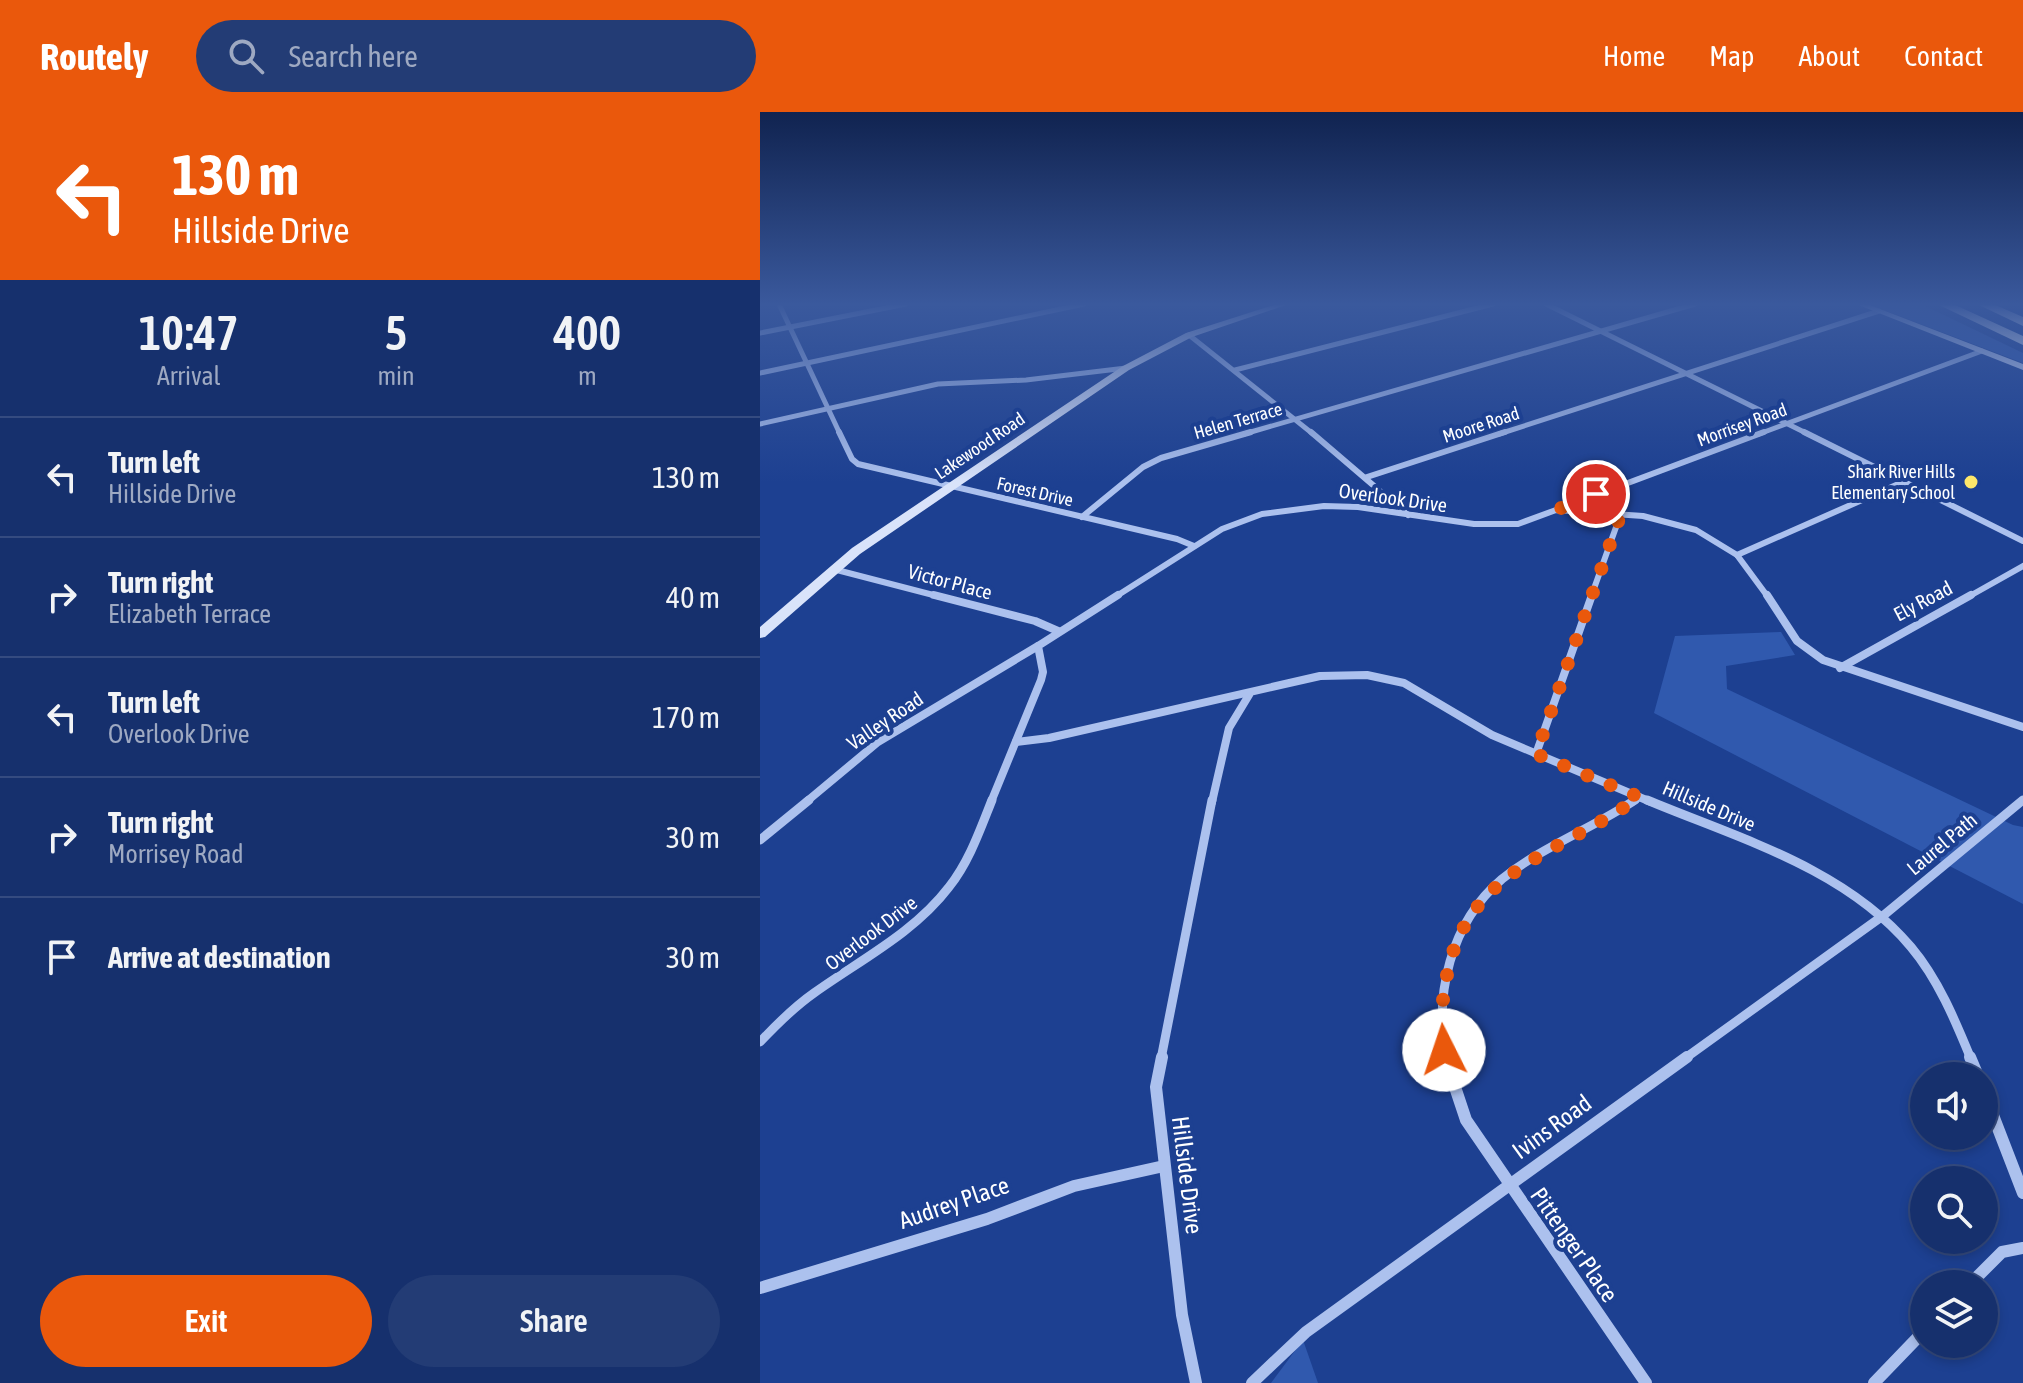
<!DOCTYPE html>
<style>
body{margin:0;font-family:"Asap Condensed",sans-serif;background:#233c75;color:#f1f3f6;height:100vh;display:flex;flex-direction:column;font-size:30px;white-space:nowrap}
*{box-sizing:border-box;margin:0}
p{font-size:26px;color:#9ea9c2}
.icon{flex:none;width:44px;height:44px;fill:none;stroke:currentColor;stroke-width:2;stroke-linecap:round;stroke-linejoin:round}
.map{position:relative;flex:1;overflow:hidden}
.side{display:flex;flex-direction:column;background:#16306d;width:760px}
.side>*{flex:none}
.top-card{background:#ea580c;color:#fff;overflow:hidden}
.tools{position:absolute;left:1150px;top:950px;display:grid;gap:16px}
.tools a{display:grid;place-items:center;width:88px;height:88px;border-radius:50%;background:#16306d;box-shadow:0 4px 12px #0003,0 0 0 2px #354b80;font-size:40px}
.pin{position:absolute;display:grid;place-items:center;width:68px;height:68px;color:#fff;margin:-34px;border:4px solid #fff;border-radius:50%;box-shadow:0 2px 8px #0007}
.me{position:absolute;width:88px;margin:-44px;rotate:356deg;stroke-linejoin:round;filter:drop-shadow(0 0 6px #0008)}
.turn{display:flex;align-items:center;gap:28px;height:168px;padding:0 40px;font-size:36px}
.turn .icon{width:104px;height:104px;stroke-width:2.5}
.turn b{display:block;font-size:56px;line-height:68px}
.eta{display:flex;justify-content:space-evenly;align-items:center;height:136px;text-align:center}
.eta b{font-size:48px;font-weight:600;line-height:56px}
.primary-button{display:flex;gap:16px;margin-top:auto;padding:16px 40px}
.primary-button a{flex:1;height:92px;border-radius:48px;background:#ea580c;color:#fff;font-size:32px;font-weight:600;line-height:92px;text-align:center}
.primary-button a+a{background:#233c75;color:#f1f3f6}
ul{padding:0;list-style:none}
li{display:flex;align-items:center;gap:24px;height:120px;padding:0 40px;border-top:2px solid #354b80}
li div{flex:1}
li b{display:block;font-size:30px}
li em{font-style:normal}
header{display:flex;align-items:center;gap:48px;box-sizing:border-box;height:112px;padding:0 40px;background:#ea580c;color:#fff}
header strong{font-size:38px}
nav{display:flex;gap:44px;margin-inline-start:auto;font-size:28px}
.search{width:560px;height:72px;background:#233c75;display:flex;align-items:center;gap:20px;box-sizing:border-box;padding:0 28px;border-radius:44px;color:#9ea9c2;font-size:30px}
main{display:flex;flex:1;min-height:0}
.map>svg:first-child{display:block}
.green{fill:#3059ae}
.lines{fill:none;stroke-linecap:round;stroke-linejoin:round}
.street-far4{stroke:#acc1ee;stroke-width:5}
.street-far3{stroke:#acc1ee;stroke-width:6}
.street-far2{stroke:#acc1ee;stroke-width:8}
.street-far1{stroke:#acc1ee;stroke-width:9}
.street{stroke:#acc1ee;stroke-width:12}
.secondary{fill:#d9e3fa;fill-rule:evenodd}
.highway{fill:#fff;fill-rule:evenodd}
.route{stroke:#ea580c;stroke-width:14;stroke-dasharray:0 25.2}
.poi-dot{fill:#fee76a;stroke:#1d4091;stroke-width:3}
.labels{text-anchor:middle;stroke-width:8;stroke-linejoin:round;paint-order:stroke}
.far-street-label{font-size:18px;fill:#fff;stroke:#1d4091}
.far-poi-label{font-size:18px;fill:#fff;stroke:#1d4091;text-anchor:end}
.street-label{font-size:20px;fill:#fff;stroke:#1d4091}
.near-street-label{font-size:24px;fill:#fff;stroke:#1d4091}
</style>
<header>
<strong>Routely</strong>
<div class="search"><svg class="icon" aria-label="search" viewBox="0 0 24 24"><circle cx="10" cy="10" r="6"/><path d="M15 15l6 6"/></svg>Search here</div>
<nav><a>Home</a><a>Map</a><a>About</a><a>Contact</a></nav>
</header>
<main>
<section class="side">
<div class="top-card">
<div class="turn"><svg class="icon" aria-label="left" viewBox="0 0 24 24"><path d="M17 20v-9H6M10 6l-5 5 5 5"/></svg><div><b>130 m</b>Hillside Drive</div></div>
</div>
<div class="eta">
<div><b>10:47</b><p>Arrival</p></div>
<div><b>5</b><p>min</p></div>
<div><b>400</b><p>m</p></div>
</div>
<ul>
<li><svg class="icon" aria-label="left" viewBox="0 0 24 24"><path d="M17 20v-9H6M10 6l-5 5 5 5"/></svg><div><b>Turn left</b><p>Hillside Drive</p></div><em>130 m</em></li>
<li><svg class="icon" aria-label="right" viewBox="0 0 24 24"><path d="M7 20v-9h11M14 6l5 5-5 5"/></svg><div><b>Turn right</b><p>Elizabeth Terrace</p></div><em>40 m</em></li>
<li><svg class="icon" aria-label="left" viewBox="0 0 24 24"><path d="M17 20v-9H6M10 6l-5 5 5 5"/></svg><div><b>Turn left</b><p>Overlook Drive</p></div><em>170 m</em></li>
<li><svg class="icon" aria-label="right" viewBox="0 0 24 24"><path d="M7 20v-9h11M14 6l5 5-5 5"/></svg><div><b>Turn right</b><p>Morrisey Road</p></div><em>30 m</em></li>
<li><svg class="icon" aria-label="arrive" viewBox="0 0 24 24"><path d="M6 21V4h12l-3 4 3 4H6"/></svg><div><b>Arrive at destination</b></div><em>30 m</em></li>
</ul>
<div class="primary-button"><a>Exit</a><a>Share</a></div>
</section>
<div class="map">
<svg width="1263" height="1271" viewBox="0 0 1263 1271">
<rect width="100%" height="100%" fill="#1d4091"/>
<g class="green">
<path d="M1108,192H1161L1263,241V251Z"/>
<path d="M1021,520L1035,543L966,554L967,577L1253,713L1263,715V792L894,601L915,524Z"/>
<path d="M543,1228L558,1271H511Z"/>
</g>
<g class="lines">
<g class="street-far4">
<path d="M19,192L80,322"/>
<path d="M786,192L1048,322"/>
<path d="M0,221L146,192"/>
<path d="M429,223L553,322"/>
<path d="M475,258L733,192"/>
<path d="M0,261L324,192"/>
<path d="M0,312L178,272L266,268L366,256"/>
<path d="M484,322L935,192"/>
<path d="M739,322L1119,199"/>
<path d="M999,322L1222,239"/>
</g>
<g class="street-far3">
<path d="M79,320L92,347L98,352L417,427L434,434"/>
<path d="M551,320L648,403"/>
<path d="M1044,320L1263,429"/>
<path d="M607,365L745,320"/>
<path d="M801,396L1004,320"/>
<path d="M322,405L383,355L401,346L491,320"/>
<path d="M977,443L1143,370"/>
<path d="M73,457L181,485"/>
<path d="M355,485L462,417L502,402L564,394L598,395L714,412H758L796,398L883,404L936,418L977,443L1008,485"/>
<path d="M831,485L860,404"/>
<path d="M1208,485L1263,454"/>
</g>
<g class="street-far2">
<path d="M174,483L275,509L298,519"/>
<path d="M1007,483L1037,529L1063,548L1263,615"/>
<path d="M1080,556L1211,483"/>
<path d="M256,630L289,626L560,564L607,563L644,571L732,623L891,690"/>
<path d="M776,642L832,483"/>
<path d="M46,690L118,630L278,534"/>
<path d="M231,690L281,568L283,560L278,534L358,483"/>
<path d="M452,690L469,616L489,583"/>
<path d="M872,690L879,685"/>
</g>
<g class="street-far1">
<path d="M887,688C978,726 1085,756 1151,835C1178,867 1195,908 1211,947"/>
<path d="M0,728L49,688"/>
<path d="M0,930C17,912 34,895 54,881C100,848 154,821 189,775C209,750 220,718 232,688"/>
<path d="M401,947L452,688"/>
<path d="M686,947C674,883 690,811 742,767C782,735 833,716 875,688"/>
<path d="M924,947L1124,803L1263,688"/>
</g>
<g class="street">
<path d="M402,945L396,975L422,1203L436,1271"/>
<path d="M685,945L706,1008L886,1271"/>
<path d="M1210,945L1218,964"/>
<path d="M1224,980L1263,1081"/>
<path d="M1210,1172L1242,1140L1263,1136"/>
<path d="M0,1176L227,1107L314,1074L404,1054"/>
<path d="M492,1271L546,1220L927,945"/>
<path d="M1114,1271L1164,1219"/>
</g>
<g class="secondary">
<path d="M517,192H529L432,225L369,258L100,442L5,525L0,526V515L92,436L363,254L426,221Z"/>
<path d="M1096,192H1107L1263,252V258Z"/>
</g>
<g class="highway">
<path d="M1177,192H1193L1263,224V233Z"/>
<path d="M1217,192H1233L1263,205V214Z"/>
</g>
</g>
<linearGradient id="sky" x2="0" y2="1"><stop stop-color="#102350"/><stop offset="0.52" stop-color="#3a599d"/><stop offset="1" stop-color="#3a599d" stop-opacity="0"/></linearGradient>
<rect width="1263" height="370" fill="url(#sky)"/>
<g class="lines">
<path class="route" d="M684,938C680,908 682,883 689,854C713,755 807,738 879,685L776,642L860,404L796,398L836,382"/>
</g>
<circle class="poi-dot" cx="1211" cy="370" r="8"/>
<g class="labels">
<g class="far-street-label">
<text transform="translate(478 309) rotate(-16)" y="6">Helen Terrace</text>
<text transform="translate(721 313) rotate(-18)" y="6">Moore Road</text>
<text transform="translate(982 313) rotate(-20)" y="6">Morrisey Road</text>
<text transform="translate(220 334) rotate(-34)" y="6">Lakewood Road</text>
<text transform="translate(275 380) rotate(13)" y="6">Forest Drive</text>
</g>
<g class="far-poi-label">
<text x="1195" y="366">Shark River Hills<tspan x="1195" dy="21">Elementary School</tspan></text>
</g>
<g class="street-label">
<text transform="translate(633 386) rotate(8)" y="7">Overlook Drive</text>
<text transform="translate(190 470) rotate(15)" y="7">Victor Place</text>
<text transform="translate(1163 489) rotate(-28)" y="7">Ely Road</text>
<text transform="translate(125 609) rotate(-34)" y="7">Valley Road</text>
<text transform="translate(949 694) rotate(23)" y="7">Hillside Drive</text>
<text transform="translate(1182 732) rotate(-40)" y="7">Laurel Path</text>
<text transform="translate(111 821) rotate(-37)" y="7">Overlook Drive</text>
</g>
<g class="near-street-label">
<text transform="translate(792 1015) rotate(-36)" y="8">Ivins Road</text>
<text transform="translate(427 1063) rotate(83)" y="8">Hillside Drive</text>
<text transform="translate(194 1091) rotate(-19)" y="8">Audrey Place</text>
<text transform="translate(814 1133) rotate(55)" y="8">Pittenger Place</text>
</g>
</g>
</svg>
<div class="tools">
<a><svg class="icon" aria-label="sound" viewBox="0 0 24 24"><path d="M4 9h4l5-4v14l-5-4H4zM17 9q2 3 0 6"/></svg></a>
<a><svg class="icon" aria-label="search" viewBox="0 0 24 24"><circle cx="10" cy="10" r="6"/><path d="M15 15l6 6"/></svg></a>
<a><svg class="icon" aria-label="layers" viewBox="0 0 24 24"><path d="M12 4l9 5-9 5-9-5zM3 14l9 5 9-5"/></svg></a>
</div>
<div class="pin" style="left:836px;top:382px;background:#d93025"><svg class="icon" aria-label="arrive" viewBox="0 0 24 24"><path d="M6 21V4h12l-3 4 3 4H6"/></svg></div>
<svg class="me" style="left:684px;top:938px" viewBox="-20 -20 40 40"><circle r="19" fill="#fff"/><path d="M0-13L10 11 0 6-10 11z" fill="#ea580c"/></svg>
</div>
</main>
